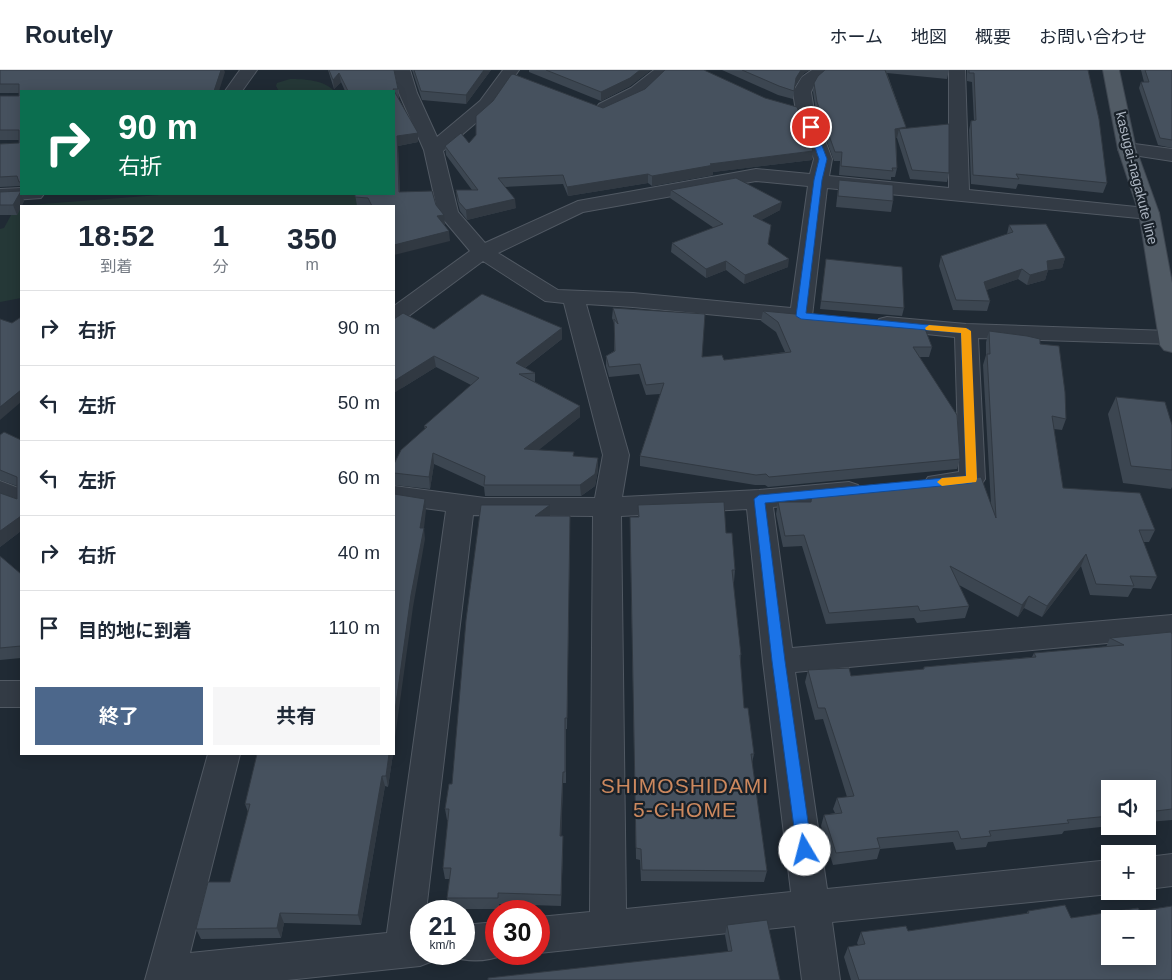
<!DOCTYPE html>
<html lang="ja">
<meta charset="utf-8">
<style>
body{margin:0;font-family:Arial,"Noto Sans JP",sans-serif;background:#f6f6f7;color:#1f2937;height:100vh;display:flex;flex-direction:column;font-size:19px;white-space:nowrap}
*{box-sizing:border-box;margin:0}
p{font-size:16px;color:#747a83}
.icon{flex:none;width:28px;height:28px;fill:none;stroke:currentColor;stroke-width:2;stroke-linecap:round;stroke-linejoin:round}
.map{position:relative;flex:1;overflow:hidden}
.side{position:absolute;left:20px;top:135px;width:375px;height:550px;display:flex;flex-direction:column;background:#fff;border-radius:0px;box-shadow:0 2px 12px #0003}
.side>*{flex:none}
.hud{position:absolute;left:20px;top:20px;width:375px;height:105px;border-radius:0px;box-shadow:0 2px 12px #0003;background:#0b6e4f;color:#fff;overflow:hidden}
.controls{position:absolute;left:1101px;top:710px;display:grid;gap:10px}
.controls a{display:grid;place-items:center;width:55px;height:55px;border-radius:0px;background:#fff;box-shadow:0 2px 12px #0003;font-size:25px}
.speed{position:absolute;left:410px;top:830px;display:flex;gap:10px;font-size:25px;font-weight:700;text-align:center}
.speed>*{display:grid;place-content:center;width:65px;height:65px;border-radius:50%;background:#fff;box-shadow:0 2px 12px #0003;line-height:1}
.speed small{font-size:12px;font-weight:400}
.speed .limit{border:8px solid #d22;background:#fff;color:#111}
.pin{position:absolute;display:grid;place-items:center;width:42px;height:42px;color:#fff;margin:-21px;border:2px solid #fff;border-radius:50%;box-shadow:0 1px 5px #0007}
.me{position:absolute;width:55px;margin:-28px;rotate:352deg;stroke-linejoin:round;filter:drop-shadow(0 0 4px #0008)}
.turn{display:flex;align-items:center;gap:18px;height:105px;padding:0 15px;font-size:22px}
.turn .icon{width:65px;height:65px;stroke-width:2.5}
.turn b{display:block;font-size:35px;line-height:42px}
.eta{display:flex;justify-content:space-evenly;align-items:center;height:85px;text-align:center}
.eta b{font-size:30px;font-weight:700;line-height:35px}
.primary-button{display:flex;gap:10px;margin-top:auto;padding:10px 15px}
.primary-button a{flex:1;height:58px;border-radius:0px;background:#4c678b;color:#fff;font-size:20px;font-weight:700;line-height:58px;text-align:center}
.primary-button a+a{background:#f6f6f7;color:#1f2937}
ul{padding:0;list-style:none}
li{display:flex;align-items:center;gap:15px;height:75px;padding:0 15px;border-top:1px solid #e0e1e3}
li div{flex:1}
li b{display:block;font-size:19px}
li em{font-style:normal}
header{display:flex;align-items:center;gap:30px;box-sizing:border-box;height:70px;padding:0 25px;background:#fff;border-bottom:1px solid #e0e1e3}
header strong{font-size:24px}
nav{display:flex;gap:28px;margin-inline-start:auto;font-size:18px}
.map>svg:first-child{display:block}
.green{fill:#253837}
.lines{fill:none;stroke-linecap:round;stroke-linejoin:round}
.minor-casing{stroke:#515963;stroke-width:2}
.major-casing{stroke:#3d454f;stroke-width:2}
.minor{fill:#333b45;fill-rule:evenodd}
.major{fill:#515b65;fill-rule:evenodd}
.wall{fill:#3c4651}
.shaded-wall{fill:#313942}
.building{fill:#46515e;stroke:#313942;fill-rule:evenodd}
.route{fill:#1a73e8;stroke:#114b97}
.slow{fill:#f59e0b}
.labels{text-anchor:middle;stroke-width:4.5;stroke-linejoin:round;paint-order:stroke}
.far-street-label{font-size:14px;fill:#adb6c2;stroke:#192129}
.near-neighbourhood-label{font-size:21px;letter-spacing:1px;fill:#cc885e;stroke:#192129}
</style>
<header>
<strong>Routely</strong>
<nav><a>ホーム</a><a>地図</a><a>概要</a><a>お問い合わせ</a></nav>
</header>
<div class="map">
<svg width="1172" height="910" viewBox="0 0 1172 910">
<rect width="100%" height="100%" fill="#202a34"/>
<g class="green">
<path d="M290,9C304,9 324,10 334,21H279L276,16L277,13Z"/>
<path d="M162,124H360L365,136H21V228L0,232V159L4,158L16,136L159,125Z"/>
</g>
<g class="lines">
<g class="minor-casing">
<g id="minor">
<path d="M240,0H257L242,21H225Z"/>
<path d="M394,0H410L417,23L437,67L480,31L503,0H519L492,39L443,81L458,142L485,173L578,131L756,99L810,104L814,89L796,41L793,22L802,7L812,0H831L815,14L811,22L814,41L832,89L829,106L949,118V0H965L969,120L1156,139L1159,143L1156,147L1149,149L827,118L812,246L809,251L800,253L633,237L586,234L629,385L622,427L759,420L849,412L858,415L862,421L858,427L849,430L773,437L792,578L1172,545V567L795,602L827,819L1110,790V821H1116L1110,824L832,852L840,910H802L795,856L539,883V847L590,842L593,446L473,445L426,841H421V884H436L433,891L420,896L287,910H145L208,684H240L190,883L387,863L446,441L394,434V416L485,428H595L603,385L564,233L545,231L483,191L402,251L394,253V236L470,181L438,143L424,80L399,23ZM756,111L808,116L791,238L633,223L558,220L498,183L583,142ZM747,439L763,591L791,822L626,839L621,446Z"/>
<path d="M654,0H672C662,15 617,46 599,42L596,38L599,34L631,18Z"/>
<path d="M1127,73L1172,79V91L1120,83L1118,79L1120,75Z"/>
<path d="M21,118V124H44L41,128L0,131V119Z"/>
<path d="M887,247L966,254L1170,261L1172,262V274L978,268L985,409L981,415C965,420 944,424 928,419L924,413L928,407L959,402L955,267L879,259L876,254L879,249Z"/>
<path d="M0,411L21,419V439L0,431Z"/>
<rect x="0" y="611" width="21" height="26"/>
<path d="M1172,784V816L1148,819V787Z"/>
<path d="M496,852V884H506C489,891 469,893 451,886L450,884H464V855Z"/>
</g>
</g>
<g class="major-casing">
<path id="major" d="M1103,0H1119L1136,79L1159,143L1172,213V282L1164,280L1160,275L1139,143L1118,79Z"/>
</g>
<use href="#minor" class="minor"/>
<use href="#major" class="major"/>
</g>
<g class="wall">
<path d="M0,0L225,2L21,21V118V116L0,117V74L19,73V70H0V26H19V23H0Z"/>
<path d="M328,0H394L398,19L399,28H398L418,72L398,76L400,122L436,135L445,155H444L450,171L394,136H357L355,124H394V21H345L341,12L334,19Z"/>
<path d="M412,0H491L466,34L422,30Z"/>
<path d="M529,0H651L630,16L601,31L529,2Z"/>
<path d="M722,0H810L804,3L795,16L793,29L778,25Z"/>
<path d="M825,0H949L947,9L887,3L906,57V59L949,103L947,112L910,109L897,68H896L897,98L895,107H891V110L839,105L840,91H834L816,41L813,22L814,13Z"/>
<path d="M967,0H1088L1107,113L1103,123L1018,114L1016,119L971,114L969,60L971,51H974L972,12L967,11Z"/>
<path d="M1141,0H1172V78L1158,75L1139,18L1141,12H1144Z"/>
<path d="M645,19L813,81L812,90L713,102V105L652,116L648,113L568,126L563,114L505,117L516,138L467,150L460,141L457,130L456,120H472L446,85L445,76L469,73L603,38Z"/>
<path d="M839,110L893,131L891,142L836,137Z"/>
<path d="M671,120L780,140L761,150L771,155L768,174L788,197L744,214L726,200L706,208L671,182L672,173L714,158L670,128Z"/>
<path d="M0,122L22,124L24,131L17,145H0Z"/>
<path d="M1009,155L1065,188L1062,198L1048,200L1045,210L1027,215L1018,209L986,220L990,231L987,241L953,240L939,196L941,186L1007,164Z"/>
<path d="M826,189L904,238L902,246L820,239Z"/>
<path d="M613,238L702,287L724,290L785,282L776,262L761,251L763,241L932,277L929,287H920L960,389L957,399L768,417L765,415H755L640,396V386L660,324L646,325L639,304L609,307L606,296V286L614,281V253L612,248Z"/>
<path d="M562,258V269L525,298L535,303V312L580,336V347L538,380L574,386L598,388V400L595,416L581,426H485L484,417L434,394L430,419L394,415V394L425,359L424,356L471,315L436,297L402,318L434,259Z"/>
<path d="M989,261L1040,274L1066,349L1062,360L1054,359L1063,418L1155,460L1149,472H1143L1157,507L1151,519L1133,518L1128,527L1090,525L1081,496L1042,547L1024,538L1018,547L959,515L969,536L965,548L917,553L914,548L826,554L802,476L783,477L776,444L778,432H811L812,424L991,434L983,295L986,285V272Z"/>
<path d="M1116,327L1172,355V417L1171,419L1123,413L1108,344Z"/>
<path d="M0,365L21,370V461L0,477V423L17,429V416L0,410Z"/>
<path d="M638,435L726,463L735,500L734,512H733L741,585L740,592L744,638L754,684L752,693L767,801L764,812L641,811L640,790L636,789L630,459V447H638Z"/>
<path d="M550,446L570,458L567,659H566V713H563L561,766L563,777L561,836L499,834V839H449L447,828L450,809H445L443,798L448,750H447L445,739L452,714Z"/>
<path d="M0,486L21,504V588L0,590Z"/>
<path d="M1172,564V750L1148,752V719H1110V756L1064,761L1062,764L988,772L986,777L956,780L953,772L880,779L877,789L833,795L821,756L824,745L835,743L833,739L837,728L847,727L823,649L815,650L805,612L808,600L851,606L923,600L924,597L1032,587L1034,583L1106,577L1110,568Z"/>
<path d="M393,684L388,717L385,716L361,855L284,853L281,868L201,869L196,859L230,812L248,742L245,734Z"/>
<path d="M1028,841L1071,848L1140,841L1172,910H851L844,887L848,877L858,875L857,873L861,862L908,861L1026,844Z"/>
<path d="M727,855L780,910L728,881L725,865Z"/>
</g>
<g class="shaded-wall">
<path d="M221,0H224L225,2L219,21H214Z"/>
<path d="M484,0H491L466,34V25Z"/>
<path d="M640,0H651L630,16L601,31V22Z"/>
<path d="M801,0H810L804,3L795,16L796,8Z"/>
<path d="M339,3L341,12L334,19L333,10Z"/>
<path d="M906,57L904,66L899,59L897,68H893L895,59Z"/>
<path d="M418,63V72L398,76L400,131L399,122L397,66Z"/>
<path d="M813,81L812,90L713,102V105L652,116V106L710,94Z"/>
<path d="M648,104V113L568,126L567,117Z"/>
<path d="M21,121L24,131L17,145L13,135Z"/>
<path d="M515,129L516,138L467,150L466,140Z"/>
<path d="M782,132L780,140L752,155L753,146Z"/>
<path d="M444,145L445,155L438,156L437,146Z"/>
<path d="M449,161L450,171L394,185V175Z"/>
<path d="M1065,188L1062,198L1044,201L1047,191Z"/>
<path d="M789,189L788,197L744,214L745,205Z"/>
<path d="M726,191V200L706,208V199Z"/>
<path d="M1022,199L1018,209L981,222L984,212Z"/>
<path d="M1048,200L1045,210L1027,215L1030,205Z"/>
<path d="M562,258V269L517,304L516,293Z"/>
<path d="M434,286L436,297L402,318L394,323V311Z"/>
<path d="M21,320V332L0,350V337Z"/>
<path d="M580,336V347L525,391L524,379Z"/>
<path d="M433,383L434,394L430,419L429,407Z"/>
<path d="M598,388V400L595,416L581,426L580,415Z"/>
<path d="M425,429L426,440L424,458L425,469L413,537L394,675V648L420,458Z"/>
<path d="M550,435V448L535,446Z"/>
<path d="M21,446V461L0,477V461Z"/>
<path d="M1086,484L1081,496L1042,547L1047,536Z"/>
<path d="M1029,526L1024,538L1018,547L1022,535Z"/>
<path d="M389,684H393L388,717L386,706Z"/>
<path d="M563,702V713L561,777L560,766Z"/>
<path d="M382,706L385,716L361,855L358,845Z"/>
<path d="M563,766V777L561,836V825Z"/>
<path d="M280,843L284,853L281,868L277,858Z"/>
</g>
<g class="building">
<path d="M0,0H221L214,21H21V112H19L17,106L0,107V74L19,73V60H0V26H19V14H0Z"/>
<path d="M329,0H394L398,19H393L418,63L397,66L399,122L432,121L436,135L444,145L437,146L449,161L394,175V136H372L368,128L355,127V124H394V21H348L339,3L333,10Z"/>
<path d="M414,0H484L466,25L421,21Z"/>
<path d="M546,0H640L630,8L601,22Z"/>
<path d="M665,0H704L765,28L797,37L813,81L710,94L714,95L652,106L648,104L567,117L563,105L498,108L515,129L466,140L459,132L456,120H478L445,76L461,63L469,73L476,65V46L493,31L511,5L513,4L603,38L645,19Z"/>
<path d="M742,0H801L796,8L794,21L779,16Z"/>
<path d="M825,0H885L906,57L895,59L897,98H892L893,101L841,96L842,82H835L817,32L814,13L818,6Z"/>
<path d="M969,0H1088L1099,49L1107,113L1016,104L1019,109L973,105L971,51L976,50L974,3H969Z"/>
<path d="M1145,0H1172V70L1160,68L1141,12H1149Z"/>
<path d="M949,54V103L912,100L899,59Z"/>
<path d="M736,108L782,132L753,146L771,155L768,174L789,189L745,205L726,191L706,199L672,173L723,154L671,120Z"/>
<path d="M839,110L893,115V131L838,126Z"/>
<path d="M21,121L13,135H0V122Z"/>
<path d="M1046,154L1065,188L1047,191L1048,200L1030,205L1022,199L984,212L990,231L956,230L941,186L1013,162L1009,155Z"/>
<path d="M826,189L902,197L904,238L821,231Z"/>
<path d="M482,224L562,258L516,293L535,303L519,304L580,336L524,379L574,382L573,386L598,388L595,404L580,415H484L485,406L433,383L429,407L394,403V394L401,380L427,357L424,356L479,308L434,286L394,311V249L403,243L434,259Z"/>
<path d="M613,238L705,244L702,287L722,285L724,290L791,282L778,252L763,241L924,256L932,277H913L957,345L960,389L769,407L766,404L756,405L640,386L664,313L646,315L640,294L609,297L606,286L615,281L614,249L618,254Z"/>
<path d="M21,247V320L0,337V249L12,253Z"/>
<path d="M989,261L1027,266L1040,269V274L1059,276L1065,322L1066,349L1052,346L1063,418L1140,423L1155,460H1139L1157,507L1130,506L1134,516L1096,514L1086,484L1047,536L1029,526L1022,535L950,496L969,536L920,541L918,536L829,543L804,465L785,466L778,432H811L812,424L981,407L996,448L987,284H990Z"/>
<path d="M1116,327L1165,332L1172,355V400L1131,396Z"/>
<path d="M4,362L21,370V446L0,461V423L17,429V407L0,400V365Z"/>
<path d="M394,424L425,429L420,458H424L411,525L394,648Z"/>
<path d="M724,432L726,463H732L735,500H732L741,585H740L744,638H748L754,684H751L767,801L642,800L641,779L636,778L630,447H639L638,435Z"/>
<path d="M481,435H550L535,446H570L567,648H565V702H563L560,766H563L561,825L498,823V828H447L451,798H443L449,739H445L449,714H452L466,550Z"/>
<path d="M0,486L21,504V576L0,578Z"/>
<path d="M1171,562L1172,564V739L1148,742V719H1110V746L1067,750L1069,753L989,761L991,766L961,769L958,761L877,768L880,778L836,783L824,745L842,743L837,728L854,726L825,638H818L808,600L849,598L851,606L924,599V597L1036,587L1034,583L1124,575L1110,568Z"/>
<path d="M257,684H389L386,706H382L358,845L280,843L277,858L196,859L208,812H230L250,734H245Z"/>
<path d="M1065,835L1071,848L1138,838L1140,841L1172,836V910H859L848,877L865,874L861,862L906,856L908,861L1029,843L1028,841ZM1110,849H1148V886H1110Z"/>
<path d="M767,850L780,910H488V908L732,881L727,855Z"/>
</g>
<path class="route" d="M809,55L815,57L827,89L822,110L806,243L969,259L977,409L972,413L765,433L785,591L812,780L810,785L805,787L800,785L797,780L772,591L754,429L759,425L966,406L961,263L801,249L796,246L814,110L819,89L808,57Z"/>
<path class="slow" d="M929,255L966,258L971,261L977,409L976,412L942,416L937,412L942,408L966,406L961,263L926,260L925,258Z"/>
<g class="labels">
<g class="far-street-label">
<text transform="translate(1137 108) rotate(76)" y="5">kasugai-nagakute line</text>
</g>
<g class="near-neighbourhood-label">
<text x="685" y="723">SHIMOSHIDAMI<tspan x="685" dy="24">5-CHOME</tspan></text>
</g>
</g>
</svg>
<div class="controls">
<a><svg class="icon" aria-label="sound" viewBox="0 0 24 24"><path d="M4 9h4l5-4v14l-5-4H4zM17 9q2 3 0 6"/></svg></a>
<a>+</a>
<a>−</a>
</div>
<div class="speed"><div>21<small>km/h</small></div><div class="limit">30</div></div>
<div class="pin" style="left:811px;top:57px;background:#d93025"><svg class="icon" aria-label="arrive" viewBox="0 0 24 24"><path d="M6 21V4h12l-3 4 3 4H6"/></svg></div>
<svg class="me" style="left:805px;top:780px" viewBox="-20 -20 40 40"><circle r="19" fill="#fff"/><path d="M0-13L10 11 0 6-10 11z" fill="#1a73e8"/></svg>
<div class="hud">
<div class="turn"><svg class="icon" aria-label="right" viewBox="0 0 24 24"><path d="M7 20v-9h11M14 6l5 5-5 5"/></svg><div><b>90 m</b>右折</div></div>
</div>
<section class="side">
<div class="eta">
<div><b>18:52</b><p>到着</p></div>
<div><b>1</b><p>分</p></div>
<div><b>350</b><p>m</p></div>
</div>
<ul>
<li><svg class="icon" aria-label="right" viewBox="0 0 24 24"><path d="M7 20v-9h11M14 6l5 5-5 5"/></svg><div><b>右折</b></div><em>90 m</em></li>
<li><svg class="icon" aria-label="left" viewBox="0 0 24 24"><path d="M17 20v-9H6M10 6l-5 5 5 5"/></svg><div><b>左折</b></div><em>50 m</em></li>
<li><svg class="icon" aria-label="left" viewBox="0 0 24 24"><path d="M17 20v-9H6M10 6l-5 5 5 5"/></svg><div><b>左折</b></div><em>60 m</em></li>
<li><svg class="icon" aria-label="right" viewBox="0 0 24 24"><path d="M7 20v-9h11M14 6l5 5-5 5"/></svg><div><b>右折</b></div><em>40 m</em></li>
<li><svg class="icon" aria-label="arrive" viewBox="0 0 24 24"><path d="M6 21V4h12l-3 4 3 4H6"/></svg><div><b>目的地に到着</b></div><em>110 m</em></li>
</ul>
<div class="primary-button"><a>終了</a><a>共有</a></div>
</section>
</div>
